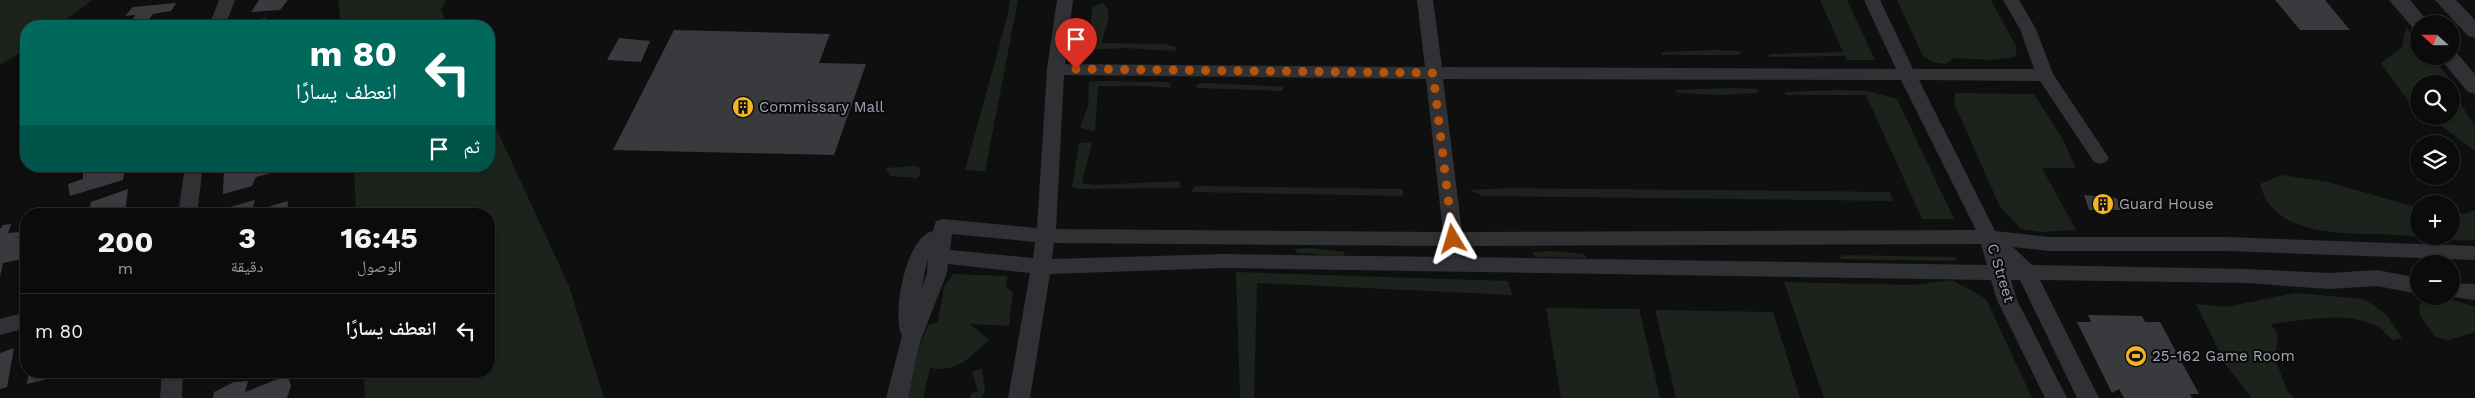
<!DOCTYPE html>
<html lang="ar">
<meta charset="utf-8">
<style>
body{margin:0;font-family:"Work Sans","Noto Naskh Arabic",sans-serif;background:#19191a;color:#f1f3f6;direction:rtl;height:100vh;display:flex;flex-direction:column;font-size:19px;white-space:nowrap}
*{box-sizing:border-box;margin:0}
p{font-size:16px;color:#9a9b9d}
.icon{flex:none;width:28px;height:28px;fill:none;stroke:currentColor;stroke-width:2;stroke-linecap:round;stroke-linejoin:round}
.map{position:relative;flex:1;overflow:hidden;direction:ltr}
.drawer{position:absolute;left:20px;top:208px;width:475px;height:170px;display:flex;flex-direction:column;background:#0b0b0c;border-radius:20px;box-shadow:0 1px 4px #0004,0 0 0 1px #2b2b2d;direction:rtl}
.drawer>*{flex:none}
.guide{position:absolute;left:20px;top:20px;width:475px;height:152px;border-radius:20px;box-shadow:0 1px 4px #0004,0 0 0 1px #2b2b2d;direction:rtl;background:#00695c;color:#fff;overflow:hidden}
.needle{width:32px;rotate:291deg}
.tools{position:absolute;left:2410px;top:15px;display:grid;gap:10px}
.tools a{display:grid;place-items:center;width:50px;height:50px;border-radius:50%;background:#0b0b0c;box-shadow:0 1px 4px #0004,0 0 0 1px #2b2b2d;font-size:25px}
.pin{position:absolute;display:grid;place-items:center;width:42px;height:42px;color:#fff;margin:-51px -21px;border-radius:50% 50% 50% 0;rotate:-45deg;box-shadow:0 0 5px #0007}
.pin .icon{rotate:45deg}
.me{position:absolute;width:55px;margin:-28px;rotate:353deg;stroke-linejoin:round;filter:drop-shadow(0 0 4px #0008)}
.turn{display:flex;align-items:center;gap:18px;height:105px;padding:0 15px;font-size:22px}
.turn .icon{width:65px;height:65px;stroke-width:2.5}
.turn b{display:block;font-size:35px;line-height:42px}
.then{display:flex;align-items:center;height:48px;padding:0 15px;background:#0003;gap:10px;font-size:19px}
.eta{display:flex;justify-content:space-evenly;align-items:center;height:85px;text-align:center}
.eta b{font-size:30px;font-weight:700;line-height:35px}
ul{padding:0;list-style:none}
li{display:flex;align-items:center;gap:15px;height:75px;padding:0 15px;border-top:1px solid #2b2b2d}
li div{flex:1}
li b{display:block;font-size:19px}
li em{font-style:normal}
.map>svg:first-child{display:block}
.green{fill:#1b231c}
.building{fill:#393a3e}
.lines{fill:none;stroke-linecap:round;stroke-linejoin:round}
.minor{fill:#303135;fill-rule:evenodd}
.tertiary{fill:#303135;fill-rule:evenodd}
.route{stroke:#b45309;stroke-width:9;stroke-dasharray:0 16.2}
.labels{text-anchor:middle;stroke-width:4;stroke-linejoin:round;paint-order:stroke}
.poi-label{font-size:15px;fill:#a0a5b2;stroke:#0a0a0b;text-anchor:start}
.street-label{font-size:15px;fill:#a0a5b2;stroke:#0a0a0b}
</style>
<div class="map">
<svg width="2475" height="398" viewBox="0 0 2475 398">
<rect width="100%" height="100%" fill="#0f0f10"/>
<g class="green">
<path d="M0,0H92L57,26H26V49L0,65Z"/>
<path d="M338,0H446L441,10L448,26H341Z"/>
<path d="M1010,0H1018L985,171L965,170L1007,18Z"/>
<path d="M1820,0H1847L1875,60H1847L1845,56L1769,57V54L1843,52Z"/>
<path d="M1897,0H1991L2017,48L2015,57L1991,60L1955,58L1945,64L1932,62L1923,56Z"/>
<path d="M1102,3C1116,9 1104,31 1102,43L1164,44L1176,47L1175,51L1124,48L1089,50L1092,8Z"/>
<path d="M2406,27L2419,42V56H2430L2450,79L2458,100L2475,126V151L2428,116H2451V84H2419V111L2413,108L2381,63L2402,48Z"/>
<path d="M1714,50L1741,51L1739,55H1662V52Z"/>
<path d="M1101,81L1168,82L1171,85L1170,88L1150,86H1098L1095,131L1080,128L1088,106L1089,82Z"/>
<path d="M1206,83L1272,86L1283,87V91L1197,88L1196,84Z"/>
<path d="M1730,88L1758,89L1757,93L1722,95L1677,93L1676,90Z"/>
<path d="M1839,90L1867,91L1897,99L1954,219H1922L1866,95H1786L1785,92Z"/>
<path d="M1955,93L2034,94L2063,140L2076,168H2042L2076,230L2041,232L2021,229L2000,207L1954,103Z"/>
<path d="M489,113L569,286L604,398H365L364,371H489V214H356L354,166H489Z"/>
<path d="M1092,142L1082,183L1094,185L1179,181L1181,188L1079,189L1072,187L1079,143Z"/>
<path d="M916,166L920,168V175L917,178L890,176L885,168Z"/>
<path d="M2281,175L2328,182L2419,208V236H2451V215L2468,213L2475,210V240C2449,242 2424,237 2399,235C2354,232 2274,241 2260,184Z"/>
<path d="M1195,186L1403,189V196L1191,192Z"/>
<path d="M1512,188L1890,192L1893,201L1483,196L1469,190Z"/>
<path d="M1311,248L1345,252L1343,256L1298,253L1294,249Z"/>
<path d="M1552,251L1584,254L1587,258L1535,257L1532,252Z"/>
<path d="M1843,255L1955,257L1957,261L1839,259Z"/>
<path d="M1236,272L1508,281L1512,295L1257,283L1254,398H1240Z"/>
<path d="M953,274L1008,276L1005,286L1013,292L1009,326L970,324L989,340C970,357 957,373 930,368L923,398H908L920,344L929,324L938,322L944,287Z"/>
<path d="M1952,280L1986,299L2032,398H1824L1784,282L1913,285Z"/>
<path d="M2295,293L2364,299L2386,314L2402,338L2392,340C2388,336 2383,330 2378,327C2347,310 2304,320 2271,324L2278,336L2275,358L2287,391L2294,398H2252L2226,365L2196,304L2226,307Z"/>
<path d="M2452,300L2475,307V332L2448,340L2435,337L2420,315L2419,304Z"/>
<path d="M1546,308L1639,309L1660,398H1561Z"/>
<path d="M1655,310L1773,312L1800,398H1676Z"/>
<path d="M982,369L985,391L982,398H970L972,393L978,391L972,372Z"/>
</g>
<g class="building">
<path d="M259,0H288L280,10L251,12Z"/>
<path d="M2275,0H2325L2350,30H2300Z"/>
<path d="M176,3L171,11L153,14L144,26H129L135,15L125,16L133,7Z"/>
<path d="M266,18L264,24L306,19L304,26H240L242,22Z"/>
<path d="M674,30L830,34L819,63L866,64L834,155L613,150Z"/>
<path d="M619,38L650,41L641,62L607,60Z"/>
<path d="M83,166H103L102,172L125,166L123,180L70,196L68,184L83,179Z"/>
<path d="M224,166H294V167L256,177L252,186L223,194Z"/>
<path d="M128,189L125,214H88L91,202Z"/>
<path d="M2084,195L2117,198L2121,210H2089Z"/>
<path d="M255,200L251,212L288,201L287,214H223V209Z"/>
<path d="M11,224L8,233L22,232L18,238L26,236V258L3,263L0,277V229L3,225Z"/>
<path d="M26,264V285L20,288L22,266Z"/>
<path d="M2088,315L2142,316L2145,322H2160L2199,394H2190L2192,398H2124L2119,389L2112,393L2077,322H2091Z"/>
<path d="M14,348L7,387L0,389V353Z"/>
<path d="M29,371H58L55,377L27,384Z"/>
<path d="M288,375L291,386L287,398H213L214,392L234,382L248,381L245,392Z"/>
</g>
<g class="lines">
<g class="minor">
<path d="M219,0H235L225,26H209Z"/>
<path d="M1057,0H1073L1065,64L1425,67L1417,0H1433L1442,67L1896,69L1864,0H1880L1913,69H2034L2020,29L2003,0H2019L2036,29L2053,74L2109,158L2106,162L2100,164L2094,162L2040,81L1919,80L1995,231L2049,237H2227L2475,246V260L2227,251H2049L2013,247L2032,265L2246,269L2329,273L2377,270L2419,278V294L2377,286L2329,289L2246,283L2040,280L2099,398H2077L2020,280H2011L2017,300L2067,398H2045L1997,300L1991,280L1223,268L1050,274L1030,398H1008L1030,273L948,264L947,273L920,342L908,398H886L902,336C891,315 906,236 933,231L936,221L943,219L1037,228L1047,69ZM1064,75L1426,79L1443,232L1056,229ZM1443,79L1901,80L1976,230L1462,232ZM952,234L1035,242L1033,258L950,250ZM1054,243L1445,246L1448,257L1223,254L1052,259ZM1981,244L1987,265L1462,257L1465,252L1464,246ZM928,258L927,273L921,290Z"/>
<path d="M185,166H203L197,214H178Z"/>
<path d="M2451,283L2475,284V300L2444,296H2451Z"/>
<path d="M26,312V328L0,335V319Z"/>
<path d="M162,371H183L182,398H160Z"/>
</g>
<g class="tertiary">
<path d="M2389,0H2410L2430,24H2419V30L2413,28Z"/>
<path d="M2435,0H2456L2475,20V38L2468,36Z"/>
<path d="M2451,50L2455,51L2475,74V94L2468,92L2438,56H2451Z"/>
</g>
</g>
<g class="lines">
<path class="route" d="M1076,69L1433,73L1453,239"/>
</g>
<defs>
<g id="building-disc" transform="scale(1.125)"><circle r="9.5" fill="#f5b422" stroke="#0a0a0b"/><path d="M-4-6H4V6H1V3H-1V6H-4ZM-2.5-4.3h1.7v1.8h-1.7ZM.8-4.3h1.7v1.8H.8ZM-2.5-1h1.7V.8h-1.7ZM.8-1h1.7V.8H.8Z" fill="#111"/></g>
<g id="stadium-disc" transform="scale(1.125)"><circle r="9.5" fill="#f5b422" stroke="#0a0a0b"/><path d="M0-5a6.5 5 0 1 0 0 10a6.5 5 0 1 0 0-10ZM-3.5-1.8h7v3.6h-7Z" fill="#111"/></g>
</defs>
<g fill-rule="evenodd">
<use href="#building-disc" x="743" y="107"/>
<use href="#building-disc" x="2103" y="204"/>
<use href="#stadium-disc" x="2136" y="356"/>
</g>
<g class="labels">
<g class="poi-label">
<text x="759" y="112">Commissary Mall</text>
<text x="2119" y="209">Guard House</text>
<text x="2152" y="361">25-162 Game Room</text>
</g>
<g class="street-label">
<text transform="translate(2001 273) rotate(73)" y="5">C Street</text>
</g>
</g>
</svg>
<div class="tools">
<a><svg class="needle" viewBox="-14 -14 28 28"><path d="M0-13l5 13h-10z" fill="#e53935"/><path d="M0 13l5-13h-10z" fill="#9a9b9d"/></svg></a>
<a><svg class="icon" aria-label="search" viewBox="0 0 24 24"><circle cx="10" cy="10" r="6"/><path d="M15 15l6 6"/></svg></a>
<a><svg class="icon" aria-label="layers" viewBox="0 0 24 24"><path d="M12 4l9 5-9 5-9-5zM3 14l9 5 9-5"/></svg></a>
<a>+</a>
<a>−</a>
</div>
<div class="pin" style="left:1076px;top:69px;background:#d93025"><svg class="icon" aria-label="arrive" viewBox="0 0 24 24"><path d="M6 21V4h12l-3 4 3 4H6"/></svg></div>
<svg class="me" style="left:1453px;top:239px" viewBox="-20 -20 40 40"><path d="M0-17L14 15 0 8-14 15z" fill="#b45309" stroke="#fff" stroke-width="4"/></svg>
<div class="guide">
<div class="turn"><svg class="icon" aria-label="left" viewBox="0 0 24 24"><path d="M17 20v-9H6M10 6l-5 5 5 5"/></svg><div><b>80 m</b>انعطف يسارًا</div></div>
<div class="then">ثم<svg class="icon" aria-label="arrive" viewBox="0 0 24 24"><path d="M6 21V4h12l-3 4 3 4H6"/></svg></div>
</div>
<section class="drawer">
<div class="eta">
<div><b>16:45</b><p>الوصول</p></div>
<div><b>3</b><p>دقيقة</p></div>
<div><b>200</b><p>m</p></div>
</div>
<ul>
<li><svg class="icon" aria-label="left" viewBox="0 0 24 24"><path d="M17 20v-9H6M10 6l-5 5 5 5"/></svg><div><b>انعطف يسارًا</b></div><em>80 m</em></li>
</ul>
</section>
</div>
